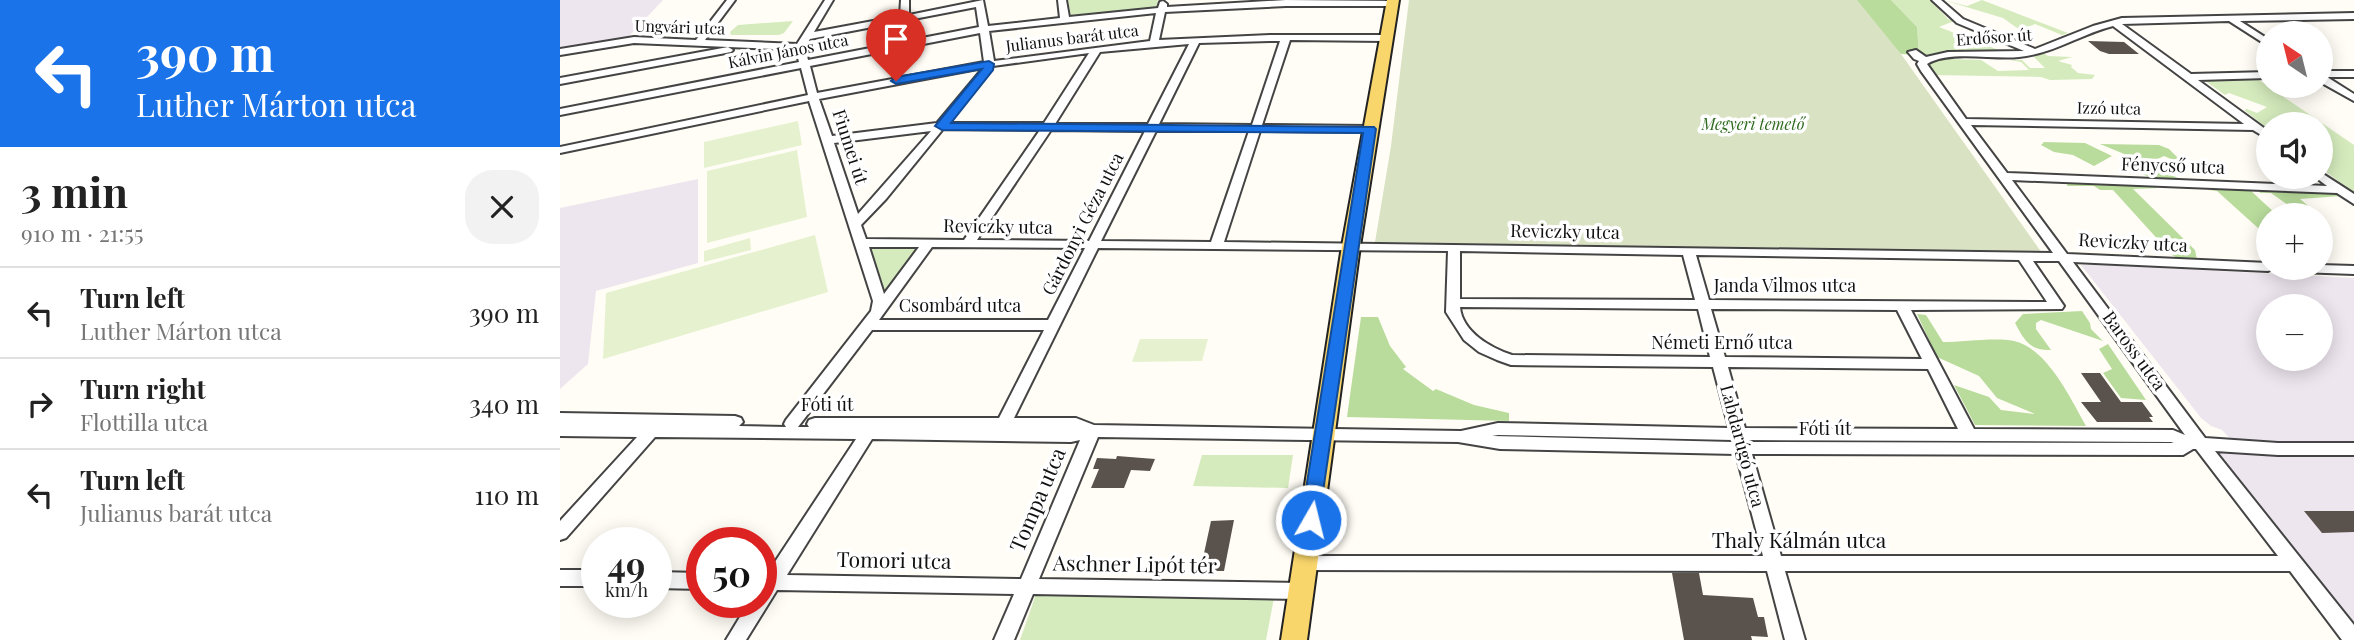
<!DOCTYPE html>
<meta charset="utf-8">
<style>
body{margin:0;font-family:"Playfair Display",serif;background:#f2f2f2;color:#222;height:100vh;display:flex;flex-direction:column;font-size:26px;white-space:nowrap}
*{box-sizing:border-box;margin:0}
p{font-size:23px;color:#767676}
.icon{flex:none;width:38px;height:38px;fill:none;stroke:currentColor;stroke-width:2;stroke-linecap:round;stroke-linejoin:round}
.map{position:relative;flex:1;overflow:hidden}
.side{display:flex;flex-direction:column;background:#fff;width:560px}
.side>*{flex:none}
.hud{background:#1a73e8;color:#fff;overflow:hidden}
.needle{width:46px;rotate:325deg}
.buttons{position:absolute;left:1696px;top:21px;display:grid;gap:14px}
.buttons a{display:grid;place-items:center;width:77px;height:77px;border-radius:50%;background:#fff;box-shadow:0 4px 18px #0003;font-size:35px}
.speed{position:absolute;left:21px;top:527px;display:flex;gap:14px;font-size:35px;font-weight:700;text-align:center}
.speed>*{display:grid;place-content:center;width:91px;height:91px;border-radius:50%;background:#fff;box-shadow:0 4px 18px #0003;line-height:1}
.speed small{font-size:18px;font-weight:400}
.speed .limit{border:10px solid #d22;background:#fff;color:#111}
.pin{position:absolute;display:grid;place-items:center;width:60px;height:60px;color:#fff;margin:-72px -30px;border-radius:50% 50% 50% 0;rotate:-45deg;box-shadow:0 0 7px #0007}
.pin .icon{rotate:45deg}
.me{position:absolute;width:77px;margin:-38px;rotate:8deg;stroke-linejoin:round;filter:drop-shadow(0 0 5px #0008)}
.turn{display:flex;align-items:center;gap:24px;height:147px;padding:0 21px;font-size:32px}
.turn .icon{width:91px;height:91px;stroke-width:2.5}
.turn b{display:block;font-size:49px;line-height:60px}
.round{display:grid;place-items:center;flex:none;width:74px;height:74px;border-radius:28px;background:#f2f2f2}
.overview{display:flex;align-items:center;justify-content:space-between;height:119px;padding:0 21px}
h1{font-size:42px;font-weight:700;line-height:52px}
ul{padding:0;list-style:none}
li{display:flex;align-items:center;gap:21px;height:91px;padding:0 21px;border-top:2px solid #e0e0e0}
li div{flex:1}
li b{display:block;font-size:26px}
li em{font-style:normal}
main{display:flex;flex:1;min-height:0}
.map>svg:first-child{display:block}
.industrial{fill:#eee6ef;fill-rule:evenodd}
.green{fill:#d5ebbd}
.forest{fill:#b9dc9c}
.cemetery{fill:#d9e3c4}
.pitch{fill:#e6f2cf}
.building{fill:#5a524d}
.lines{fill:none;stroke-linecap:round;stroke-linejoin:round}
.minor-casing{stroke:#444;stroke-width:4}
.major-casing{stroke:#222;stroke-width:4}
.minor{fill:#fff;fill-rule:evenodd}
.major{fill:#f9d66b;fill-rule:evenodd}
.route{fill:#1a73e8;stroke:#114b97;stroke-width:2}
.labels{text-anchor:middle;stroke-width:7;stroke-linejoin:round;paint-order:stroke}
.far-street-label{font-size:16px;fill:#111;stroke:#fff}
.far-park-label{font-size:16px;font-style:italic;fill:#2f6b1f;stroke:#fff}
.street-label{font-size:18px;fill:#111;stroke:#fff}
.near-street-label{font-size:21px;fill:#111;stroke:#fff}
</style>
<main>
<section class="side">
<div class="hud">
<div class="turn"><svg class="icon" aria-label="left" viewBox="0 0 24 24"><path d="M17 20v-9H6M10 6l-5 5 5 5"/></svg><div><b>390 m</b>Luther Márton utca</div></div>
</div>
<div class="overview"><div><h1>3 min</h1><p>910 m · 21:55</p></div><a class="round"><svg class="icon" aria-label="close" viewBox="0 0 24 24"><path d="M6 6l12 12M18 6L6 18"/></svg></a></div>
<ul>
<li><svg class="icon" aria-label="left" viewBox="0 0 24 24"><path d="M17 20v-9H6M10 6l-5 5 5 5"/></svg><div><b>Turn left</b><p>Luther Márton utca</p></div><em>390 m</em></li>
<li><svg class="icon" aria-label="right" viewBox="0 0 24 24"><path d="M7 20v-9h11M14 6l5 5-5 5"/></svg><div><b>Turn right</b><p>Flottilla utca</p></div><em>340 m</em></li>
<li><svg class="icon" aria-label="left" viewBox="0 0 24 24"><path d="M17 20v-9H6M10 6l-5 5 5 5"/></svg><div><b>Turn left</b><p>Julianus barát utca</p></div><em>110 m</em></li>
</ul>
</section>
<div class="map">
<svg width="1794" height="640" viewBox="0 0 1794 640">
<rect width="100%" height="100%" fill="#fffdf5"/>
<g class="industrial">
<path d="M0,0H103L68,37L0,49Z"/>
<path d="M138,179V263L36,291L28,364L0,389V208Z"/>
<path d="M1521,265H1592L1602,268L1794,278V632L1651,453L1682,452L1662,430L1651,426L1641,418ZM1708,306H1760V359H1708Z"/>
</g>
<g class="green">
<path d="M508,0H598L597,8L511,16Z"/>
<path d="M1331,0H1370L1388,19L1394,21L1379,27L1444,52L1359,55L1357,27Z"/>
<path d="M1383,0L1407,6L1422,0L1508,33L1502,35L1475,24L1460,30L1443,18Z"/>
<path d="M233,21L224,33L219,35H171L170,32L178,25Z"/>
<path d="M1483,53L1488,56L1512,57L1498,61L1512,65L1511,67L1518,73L1535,75L1532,79L1490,80L1481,77L1372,75L1366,66L1379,59H1391L1421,60L1438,71L1469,70L1461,62L1450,60H1462L1470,68H1485L1474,57Z"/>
<path d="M1696,78L1794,145V193L1761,168V154L1767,150L1761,147L1760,124H1708V129L1684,110L1687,109L1697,113L1707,107L1669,93L1665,95L1644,80Z"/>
<path d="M302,243L368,244L333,291L320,295Z"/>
<path d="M642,455H733L728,488L633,486Z"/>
<path d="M476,594L714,598L706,640H460Z"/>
</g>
<g class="forest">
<path d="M1231,0H1331L1357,27L1359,55L1341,54L1313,30Z"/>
<path d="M1484,142L1525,143L1552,156L1534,166L1513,155L1494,152L1481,145Z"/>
<path d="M1540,144L1599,145L1609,149L1625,165L1604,156L1587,164L1620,179L1589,177L1579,172L1582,169L1569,161V156Z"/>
<path d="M1508,181L1587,184L1598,188L1573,189L1635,250L1637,260L1619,259L1612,255L1553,190H1540L1534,186H1507Z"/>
<path d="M1689,189L1717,215H1708V237L1657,191L1648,190Z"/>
<path d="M1699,189L1773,191L1781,196L1740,199L1759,215H1742L1711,193H1700Z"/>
<path d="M1522,311L1530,323L1531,329L1543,341L1481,320L1476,323V329L1491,350C1470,351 1464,340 1455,323L1463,314Z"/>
<path d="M1357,314L1366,315L1383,342C1404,342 1435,337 1454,341C1487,348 1511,399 1526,426L1415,425L1394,385L1429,397L1441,410L1475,414L1437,398L1419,376L1377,357Z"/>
<path d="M801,317H818L830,346L846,367L843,369L873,391L876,389L914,405L949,413V421L787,417Z"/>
<path d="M1548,344L1586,400L1561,398L1543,373L1552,369L1539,349Z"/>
</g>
<path class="cemetery" d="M849,0H1297L1341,54L1482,253L815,242L831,146Z"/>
<g class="pitch">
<path d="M238,121L242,145L144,168V142Z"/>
<path d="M237,150L247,217L147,243V171Z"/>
<path d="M255,235L268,292L43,359L46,293Z"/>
<path d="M190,238L191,250L144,262V251Z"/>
<path d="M580,339H648L642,361L572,362Z"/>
</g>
<g class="building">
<path d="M1528,41L1564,42L1579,54H1549L1540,51Z"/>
<path d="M1521,373H1540L1561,402H1582L1593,417H1589L1593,422H1537L1521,402H1541Z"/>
<path d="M557,456L595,459L590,471L571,470L564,488H531L539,469H533L537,458L556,459Z"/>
<path d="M1744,511H1794V532L1762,533Z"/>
<path d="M674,520L664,571H645L648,558H643L651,521Z"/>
<path d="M1112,573H1139L1143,595L1193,598L1198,617H1204L1208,637L1191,636L1192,640H1124Z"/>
</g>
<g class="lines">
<g class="minor-casing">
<g id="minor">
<path d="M167,0H175L145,40L237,44L265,0H273L254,32L340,16L341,0H349V15L423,0L428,26L500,18L498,0H506L509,17L598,8L600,2L603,1L607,4V7L726,0L836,1V5L833,6H726L605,12L599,40L710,35H826L831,38L826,41L730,40L702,125L810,126L815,129L810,132L700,131L664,242L1493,253L1361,71L1357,64L1359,61L1354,59L1348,52L1356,50L1366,57L1388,52L1464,51L1397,23L1372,0H1381L1403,19L1475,49L1533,26L1562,18L1794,13V19L1680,21L1708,39V46L1669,21L1562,24L1631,74L1708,72V78L1638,80L1708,131V139L1693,130L1411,125L1447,173L1767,186L1755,177H1760V172L1794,194V204L1777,193L1452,180L1507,254L1708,263V268H1714L1708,271L1513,262L1645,438L1718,443H1794V455H1718L1655,451L1794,625V640H1782L1730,571H1225L1245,640H1225L1207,571L744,570L738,568L735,563L738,558L744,556H1203L1176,454L940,449L898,442L538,437L479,579L741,583L748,585L750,591L748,597L741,599L473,594L454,640H434L454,594L217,590L186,640H166L189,602H201V574H207L296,439L95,437L6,538L0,540V521L77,437L0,436V413L175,416L181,418L183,422L179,426L226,427L224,424L226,420L311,311L313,301L249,101L0,153V147L248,95L241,68L0,115V109L239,62L236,50L74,43L0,55V49L74,37L136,40ZM416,7L419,27L248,60L245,47L250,39ZM596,13L590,41L434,61L429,31ZM1553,26L1684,124L1406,119L1367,64C1389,50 1433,60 1459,57C1493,54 1521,34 1553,26ZM420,33L424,62L257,93L250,66ZM710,41H720L692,125L599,124L639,43ZM629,44L588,124H495L540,52ZM529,53L484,123H389L433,66ZM423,68L377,123L272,136L259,99ZM383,129L480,130L404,240L306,239L301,225L326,199ZM491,130L585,131L529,241L417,240ZM371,131L298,214L274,143ZM596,131H689L651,242L541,241ZM309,247H359L324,294ZM372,247L525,248L488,320H319ZM538,248L888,251L886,312L904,340L919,352L937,360L951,365L1153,367L1169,428L938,423L901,431L534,425L516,418H454ZM900,251L1123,255L1135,300L900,299ZM1136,255L1459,260L1487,302L1149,300ZM1473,261H1499L1625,435L1613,430L1414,429L1351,310L1502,309L1504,306ZM900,307L1138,309L1150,357L952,355C931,348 902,332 900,307ZM1151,309L1337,310L1362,359L1165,357ZM312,330H484L439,418H255L249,420L247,424L249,427H238ZM1168,367L1368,369L1398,429L1185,428ZM938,435L1172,440L1173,442L932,436ZM312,439L511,442L520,440L461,579L227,575ZM1188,440L1611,442L1614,443L1189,442ZM1633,449H1636L1718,556H1221L1192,454L1623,455Z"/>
<path d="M168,47L173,50L171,52L0,84V78Z"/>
<path d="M1760,71H1794V77H1767L1794,94V101L1760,82Z"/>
<path d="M1760,265L1794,266V274L1738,272L1731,268H1760Z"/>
<rect x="0" y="570" width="37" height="16"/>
<path d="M96,572L142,573V589L96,588Z"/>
</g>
</g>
<g class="major-casing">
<path id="major" d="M827,0H839L800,246L747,640H721L782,246Z"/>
</g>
<use href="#minor" class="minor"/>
<use href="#major" class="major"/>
</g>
<path class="route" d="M429,61L434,64L433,70L391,123L814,127L816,129L758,526L751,528L744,526L741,520L803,133L382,130L375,126L422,69L336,84L331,81L336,77Z"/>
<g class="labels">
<g class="far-street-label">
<text transform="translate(120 27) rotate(2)" y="6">Ungvári utca</text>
<text transform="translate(1434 37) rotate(-4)" y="6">Erdősor út</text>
<text transform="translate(512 38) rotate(-7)" y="6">Julianus barát utca</text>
<text transform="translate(228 51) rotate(-11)" y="6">Kálvin János utca</text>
<text transform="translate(1549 108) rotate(1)" y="6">Izzó utca</text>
</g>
<g class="far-park-label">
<text x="1193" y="130">Megyeri temető</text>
</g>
<g class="street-label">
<text transform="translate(290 147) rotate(72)" y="6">Fiumei út</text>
<text transform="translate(1613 166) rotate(2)" y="6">Fénycső utca</text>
<text transform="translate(523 224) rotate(-63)" y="6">Gárdonyi Géza utca</text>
<text transform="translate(438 227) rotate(1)" y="6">Reviczky utca</text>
<text transform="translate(1005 232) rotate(1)" y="6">Reviczky utca</text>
<text transform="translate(1573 243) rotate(3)" y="6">Reviczky utca</text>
<text x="1225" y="292">Janda Vilmos utca</text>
<text x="400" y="312">Csombárd utca</text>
<text x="1162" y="349">Németi Ernő utca</text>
<text transform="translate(1574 351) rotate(54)" y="6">Baross utca</text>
<text x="267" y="411">Fóti út</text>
<text x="1265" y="435">Fóti út</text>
<text transform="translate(1182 446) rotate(75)" y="6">Labdarúgó utca</text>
</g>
<g class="near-street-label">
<text transform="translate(478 500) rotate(-67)" y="7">Tompa utca</text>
<text x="1239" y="548">Thaly Kálmán utca</text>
<text transform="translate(334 561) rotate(1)" y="7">Tomori utca</text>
<text transform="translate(575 565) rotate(1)" y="7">Aschner Lipót tér</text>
</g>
</g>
</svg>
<div class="buttons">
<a><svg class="needle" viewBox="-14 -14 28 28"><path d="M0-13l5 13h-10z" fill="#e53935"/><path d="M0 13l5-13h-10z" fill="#767676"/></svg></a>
<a><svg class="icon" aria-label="sound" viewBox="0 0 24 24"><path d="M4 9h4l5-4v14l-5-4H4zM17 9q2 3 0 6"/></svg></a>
<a>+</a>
<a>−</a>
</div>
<div class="speed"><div>49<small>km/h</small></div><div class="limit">50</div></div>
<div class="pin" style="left:336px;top:81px;background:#d93025"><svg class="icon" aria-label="arrive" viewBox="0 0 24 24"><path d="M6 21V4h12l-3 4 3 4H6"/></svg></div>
<svg class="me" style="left:751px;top:520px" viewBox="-20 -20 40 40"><circle r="17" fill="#1a73e8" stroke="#fff" stroke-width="3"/><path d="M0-11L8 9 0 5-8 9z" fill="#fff"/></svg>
</div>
</main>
